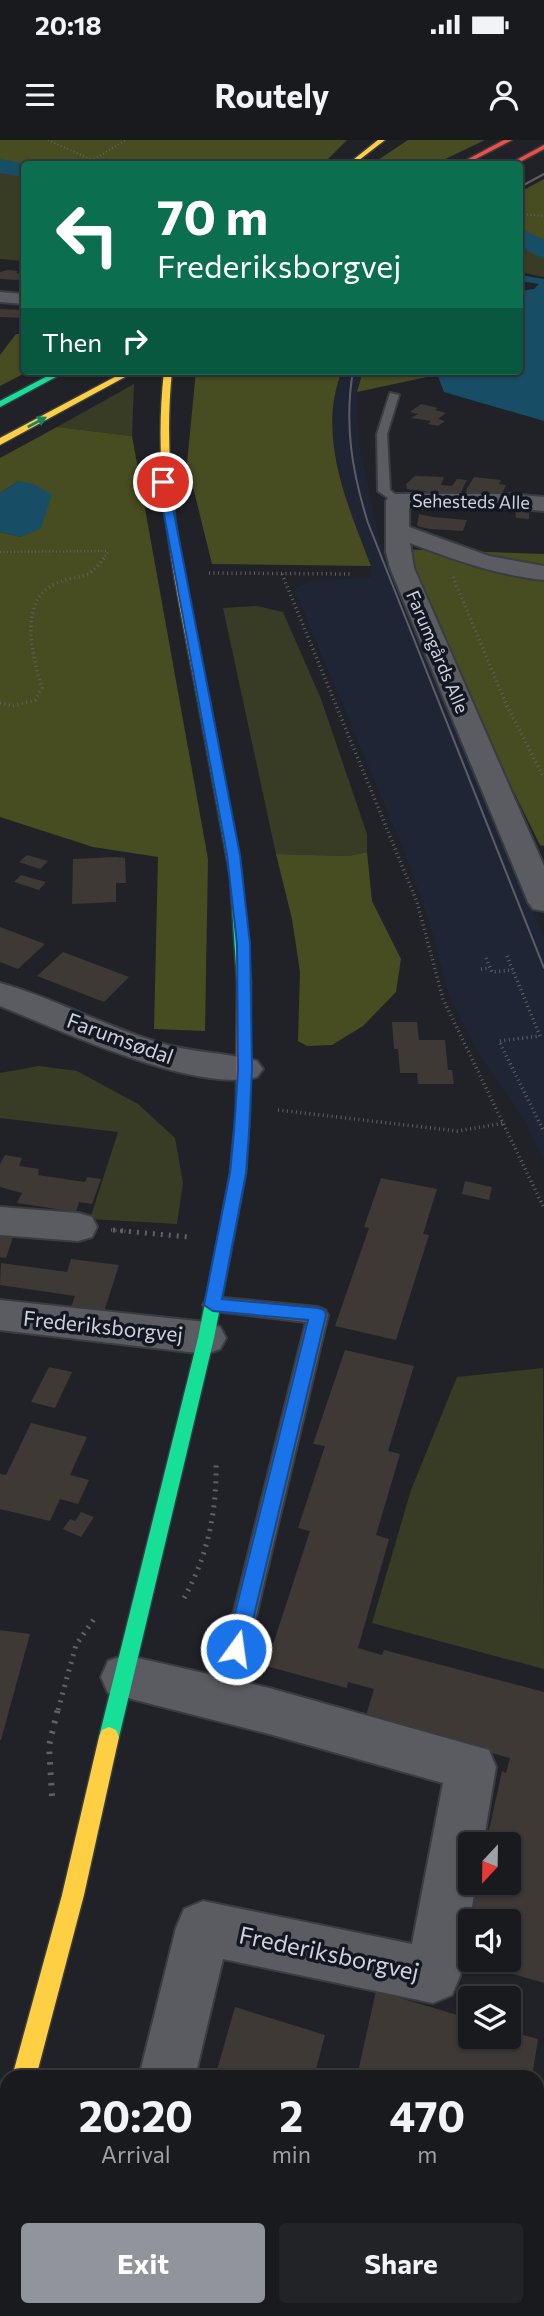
<!DOCTYPE html>
<meta charset="utf-8">
<style>
body{margin:0;font-family:Commissioner,sans-serif;background:#212327;color:#f1f3f6;height:100vh;display:flex;flex-direction:column;font-size:26px;white-space:nowrap}
*{box-sizing:border-box;margin:0}
p{font-size:23px;color:#9fa1a4}
.icon{flex:none;width:38px;height:38px;fill:none;stroke:currentColor;stroke-width:2;stroke-linecap:round;stroke-linejoin:round}
.map{position:relative;flex:1;overflow:hidden}
.drawer{position:absolute;left:0px;top:1930px;width:544px;height:247px;display:flex;flex-direction:column;background:#181a1e;border-radius:21px 21px 0 0;box-shadow:0 2px 5px #0004,0 0 0 2px #36383c}
.drawer>*{flex:none}
.guide{position:absolute;left:21px;top:21px;width:502px;height:214px;border-radius:7px;box-shadow:0 2px 5px #0004,0 0 0 2px #36383c;background:#0b6e4f;color:#fff;overflow:hidden}
.needle{width:46px;rotate:202deg}
.fabs{position:absolute;left:458px;top:1692px;display:grid;gap:14px}
.fabs a{display:grid;place-items:center;width:63px;height:63px;border-radius:7px;background:#181a1e;box-shadow:0 2px 5px #0004,0 0 0 2px #36383c;font-size:35px}
.pin{position:absolute;display:grid;place-items:center;width:60px;height:60px;color:#fff;margin:-30px;border:4px solid #fff;border-radius:50%;box-shadow:0 2px 7px #0007}
.me{position:absolute;width:77px;margin:-38px;rotate:14deg;stroke-linejoin:round;filter:drop-shadow(0 0 5px #0008)}
.turn{display:flex;align-items:center;gap:24px;height:147px;padding:0 21px;font-size:32px}
.turn .icon{width:91px;height:91px;stroke-width:2.5}
.turn b{display:block;font-size:49px;line-height:60px}
.then{display:flex;align-items:center;height:66px;padding:0 21px;background:#0003;gap:14px;font-size:26px}
.eta{display:flex;justify-content:space-evenly;align-items:center;height:119px;text-align:center}
.eta b{font-size:42px;font-weight:700;line-height:49px}
.primary-button{display:flex;gap:14px;margin-top:auto;padding:14px 21px}
.primary-button a{flex:1;height:80px;border-radius:7px;background:#92949c;color:#fff;font-size:28px;font-weight:700;line-height:80px;text-align:center}
.primary-button a+a{background:#212327;color:#f1f3f6}
.status{display:flex;justify-content:space-between;align-items:center;height:49px;padding:0 35px;background:#181a1e;direction:ltr}
.status svg{height:19px;fill:currentColor}
header{display:flex;justify-content:space-between;align-items:center;height:91px;padding:0 21px;background:#181a1e;font-size:32px;font-weight:700}
.map>svg:first-child{display:block}
.built{fill:#1f2535}
.green{fill:#383c24}
.forest{fill:#474c21}
.water{fill:#174e65}
.lines{fill:none;stroke-linecap:round;stroke-linejoin:round}
.river{fill:#174e65;fill-rule:evenodd}
.building{fill:#3e3935}
.lane-casing{stroke:#393c40;stroke-width:4}
.street-casing{stroke:#393c40;stroke-width:4}
.fast-casing{stroke:#393c40;stroke-width:3}
.slow-casing{stroke:#393c40;stroke-width:3}
.jam-casing{stroke:#393c40;stroke-width:3}
.path-far4{stroke:#5f6165;stroke-width:2;stroke-dasharray:1 2.5;stroke-linecap:butt}
.path-far3{stroke:#5f6165;stroke-width:2.5;stroke-dasharray:1 2.5;stroke-linecap:butt}
.path-far2{stroke:#5f6165;stroke-width:3.5;stroke-dasharray:1 3.5;stroke-linecap:butt}
.path-far1{stroke:#5f6165;stroke-width:5;stroke-dasharray:2 6;stroke-linecap:butt}
.path{stroke:#5f6165;stroke-width:6;stroke-dasharray:2.5 8;stroke-linecap:butt}
.lane{fill:#5a5c61;fill-rule:evenodd}
.street{fill:#5a5c61;fill-rule:evenodd}
.fast{fill:#16e098;fill-rule:evenodd}
.slow{fill:#ffcf43;fill-rule:evenodd}
.jam{fill:#f24e42;fill-rule:evenodd}
.tram{stroke:#5c5e64;stroke-width:2}
.oneway{fill:#148663}
.route{fill:#1a73e8;stroke:#114b97;stroke-width:2}
.labels{text-anchor:middle;stroke-width:7;stroke-linejoin:round;paint-order:stroke}
.far-street-label{font-size:18px;fill:#cfd2da;stroke:#121722}
.street-label{font-size:21px;fill:#cfd2da;stroke:#121722}
.near-street-label{font-size:24px;fill:#cfd2da;stroke:#121722}
</style>
<div class="status"><b>20:18</b><svg viewBox="0 0 49 12"><path d="M0 12V9h3v3zM5 12V6h3v6zM10 12V3h3v9zM15 12V0h3v12zM26 1h20v11H26zM47 4h2v5h-2z"/></svg></div>
<header><svg class="icon" aria-label="menu" viewBox="0 0 24 24"><path d="M4 6h16M4 12h16M4 18h16"/></svg>Routely<svg class="icon" aria-label="person" viewBox="0 0 24 24"><circle cx="12" cy="8" r="4"/><path d="M4 21q1-7 8-7t8 7"/></svg></header>
<div class="map">
<svg width="544" height="2176" viewBox="0 0 544 2176">
<rect width="100%" height="100%" fill="#202228"/>
<path class="built" d="M342,231H363L357,252L359,305L380,402L398,437L544,798V1021L524,979L480,916L450,858L429,781L405,713L294,449L313,440L371,438V426L349,370L333,304L334,251Z"/>
<g class="green">
<path d="M0,29L24,32V121L0,119Z"/>
<path d="M520,79L544,80V137L520,132Z"/>
<path d="M134,244L132,296L57,287Z"/>
<path d="M257,466L283,472L321,559L367,694V712L349,716L276,714L223,468Z"/>
<path d="M39,926L77,931L138,964L175,998L183,1043L177,1084L90,1079L118,992L0,978V933Z"/>
<path d="M543,1228L544,1529L372,1483L411,1350L457,1237Z"/>
<path d="M537,2089L544,2091V2176H284L286,2170H537Z"/>
</g>
<g class="forest">
<path d="M0,0H347L323,24H24V36L0,32Z"/>
<path d="M408,0H485L435,24H372Z"/>
<path d="M544,39V106L520,91V52Z"/>
<path d="M16,194H24V231H29L0,246V215Z"/>
<path d="M196,231H342C316,295 348,366 371,426L212,424L187,323Z"/>
<path d="M363,231H436V235L357,252Z"/>
<path d="M57,287L132,296L208,719L205,891L154,889L158,717L93,707L0,677V392L21,397L19,341L0,353V318Z"/>
<path d="M394,409L544,414V706L540,705Z"/>
<path d="M367,712L372,761L401,819L396,852L363,886L332,905L307,906L298,901L300,832L292,779L276,714L349,716Z"/>
</g>
<g class="water">
<path d="M520,135L544,139V281L444,252L436,231H520V151L534,149L539,144L520,141Z"/>
<path d="M19,341L33,344L52,354L41,388L21,397L0,392V353Z"/>
</g>
<g class="lines">
<g class="river">
<path d="M0,19L31,24H24V37L0,33Z"/>
<path d="M520,88L544,100V119L520,107Z"/>
</g>
</g>
<g class="building">
<path d="M8,130L18,131L16,133L24,134L22,136L24,137L19,140L0,139V132Z"/>
<path d="M0,169L24,170V178L0,177Z"/>
<path d="M421,264L438,268L435,270L446,273L438,279L445,281L438,286L428,284L431,281L411,278L418,274L410,272Z"/>
<path d="M415,336L444,337L441,345L452,346L457,339L467,340L459,356L407,349L406,344Z"/>
<path d="M474,337L501,340L499,344L506,345L501,355L467,352L466,350Z"/>
<path d="M515,367L529,368V379L516,378Z"/>
<path d="M419,374L433,377L467,380L463,391L430,389L417,386Z"/>
<path d="M27,715L48,721L40,729L19,722Z"/>
<path d="M116,717L125,718L126,743H116V762L72,764L73,719Z"/>
<path d="M21,735L46,742L39,750L14,742Z"/>
<path d="M0,787L45,804L18,829L0,822Z"/>
<path d="M63,812L129,837L104,862L37,836Z"/>
<path d="M392,882H417L419,900H445L448,930H452L454,944H418L417,933H400L398,909H394Z"/>
<path d="M5,1015L22,1018L19,1026L39,1029L38,1035L85,1042L87,1037L101,1039L92,1064L79,1062L76,1072L17,1063L22,1053L0,1047V1024Z"/>
<path d="M381,1038L437,1049L423,1094L429,1095L396,1200L335,1186L369,1088L364,1087Z"/>
<path d="M465,1041L492,1047L489,1060L462,1054Z"/>
<path d="M0,1093L14,1094L6,1118L0,1117Z"/>
<path d="M71,1119L119,1125L103,1175L70,1170L75,1156L0,1145L1,1123L67,1132Z"/>
<path d="M345,1210L414,1226L388,1311L400,1314L376,1395L389,1399L358,1508L382,1515L384,1510L544,1552V1843L462,1819L470,1784L471,1820H509V1782H470L478,1743H509V1704H486L502,1631L506,1633L510,1618L365,1579L374,1549L348,1542L347,1548L266,1526L310,1391L298,1388L325,1306L313,1304Z"/>
<path d="M49,1227L72,1232L55,1268L31,1262Z"/>
<path d="M31,1283L87,1297L70,1335L89,1340L78,1364L60,1359L50,1381L0,1369V1334L6,1335Z"/>
<path d="M81,1372L94,1377L81,1397L63,1389L70,1379L75,1381Z"/>
<path d="M0,1490L30,1494L1,1600H0Z"/>
<path d="M376,1851L471,1879V1897H509V1891L538,1899L532,1937L357,1936Z"/>
<path d="M235,1867L325,1895L314,1937H215Z"/>
<path d="M162,2170H264L263,2176H160Z"/>
</g>
<g class="lines">
<g class="lane-casing">
<g id="lane">
<path d="M390,253L399,255L387,294L390,350L403,361L397,364L378,351L377,294Z"/>
<path d="M213,1157L318,1167L325,1170L328,1175L236,1560L233,1568L224,1571L215,1568L212,1560L306,1182L206,1170L203,1165L206,1160Z"/>
</g>
</g>
<g class="street-casing">
<g id="street">
<path d="M0,152L24,154V164L0,162Z"/>
<path d="M397,354H509L544,357V371L509,368H409V387L489,416L544,426V440C497,435 454,420 410,403L414,428L544,726V771L533,769L528,762L390,428L386,412V361L389,356Z"/>
<path d="M0,843C54,858 104,886 157,902C190,913 224,912 257,921L263,929L257,937C196,954 60,890 0,866Z"/>
<path d="M0,1067L78,1073L92,1077L97,1087L92,1097L78,1101L0,1095Z"/>
<path d="M0,1160L206,1182L220,1187L226,1198L220,1209L206,1214L0,1190Z"/>
<path d="M125,1515L269,1548L489,1610L496,1627L483,1704H471V1743H476L460,1836L452,1855L433,1863L223,1819L195,1937H139L176,1788L184,1769L203,1761L412,1804L443,1643L269,1594L108,1553L101,1537L108,1521Z"/>
<path d="M80,2170H142L141,2176H79Z"/>
</g>
</g>
<g class="fast-casing">
<g id="fast">
<path d="M57,231H67L0,267V261Z"/>
<path d="M204,559L210,562L242,736L251,842L244,846L237,842L230,736L198,562Z"/>
<path d="M222,1111L228,1113L230,1117L214,1198L119,1597L116,1604L109,1607L102,1604L99,1597L198,1198L214,1117L216,1113Z"/>
</g>
</g>
<g class="slow-casing">
<g id="slow">
<path d="M378,0H385L354,24H348Z"/>
<path d="M126,231H136L0,305V298Z"/>
<path d="M164,231H172C160,348 187,449 210,562L204,565L198,562C177,449 151,348 164,231Z"/>
<path d="M109,1587L116,1590L119,1597L84,1755L36,1937H12L62,1755L99,1597L102,1590Z"/>
</g>
</g>
<g class="jam-casing">
<g id="jam">
<path d="M504,0H512L466,24H459Z"/>
<path d="M544,5V9L516,24H509Z"/>
<path d="M244,838L251,842L250,971L246,1033L230,1117L228,1121H216L214,1117L230,1033L236,971L237,842Z"/>
<path d="M7,1991V2038L0,2041V1994Z"/>
</g>
</g>
<g class="path-far4">
<path d="M48,0L101,24"/>
<path d="M91,21L126,0"/>
<path d="M520,74L544,76"/>
</g>
<g class="path-far3">
<path d="M0,412L108,411"/>
<path d="M103,419L109,411"/>
</g>
<g class="path-far2">
<path d="M209,433L351,434"/>
<path d="M282,434L417,762L443,859L544,1068"/>
<path d="M453,437L507,566L544,638"/>
<path d="M0,563L13,566L35,560L42,548C33,517 17,462 55,444C79,432 84,445 105,417"/>
<path d="M507,816L540,896L499,901L544,992"/>
<path d="M486,818L492,832L513,830"/>
<path d="M481,829L490,828"/>
<path d="M278,970L457,991L505,983"/>
<path d="M111,1090L133,1092"/>
</g>
<g class="path-far1">
<path d="M113,1090L189,1097"/>
<path d="M184,1458C208,1415 217,1371 216,1322"/>
<path d="M58,1570L76,1505L94,1479"/>
</g>
<g class="path">
<path d="M52,1656L49,1606L58,1568"/>
<path d="M19,2176L20,2170"/>
</g>
<use href="#lane" class="lane"/>
<use href="#street" class="street"/>
<use href="#fast" class="fast"/>
<use href="#slow" class="slow"/>
<use href="#jam" class="jam"/>
<g class="tram">
<path d="M520,47L544,34"/>
<path d="M353,231C344,284 352,332 368,383L544,828"/>
</g>
</g>
<defs><path id="oneway-solid" d="M-6-.8H1V-3.2L6.5 0L1 3.2V.8H-6Z" transform="scale(1.75)"/></defs>
<use class="oneway" href="#oneway-solid" transform="translate(37 282) rotate(-28)"/>
<path class="route" d="M163,340L168,342L240,715L250,804L252,929L249,992L246,1033L222,1159L318,1168L324,1170L326,1175L246,1509L243,1515L236,1518L229,1515L226,1509L308,1180L213,1171L204,1165L230,1033L234,992L238,929L237,804L227,715L158,342Z"/>
<g class="labels">
<g class="far-street-label">
<text transform="translate(471 362) rotate(1)" y="6">Sehesteds Alle</text>
<text transform="translate(437 512) rotate(67)" y="6">Farumgårds Alle</text>
</g>
<g class="street-label">
<text transform="translate(120 899) rotate(20)" y="7">Farumsødal</text>
<text transform="translate(103 1187) rotate(6)" y="7">Frederiksborgvej</text>
</g>
<g class="near-street-label">
<text transform="translate(329 1814) rotate(12)" y="8">Frederiksborgvej</text>
</g>
</g>
</svg>
<div class="fabs">
<a><svg class="needle" viewBox="-14 -14 28 28"><path d="M0-13l5 13h-10z" fill="#e53935"/><path d="M0 13l5-13h-10z" fill="#9fa1a4"/></svg></a>
<a><svg class="icon" aria-label="sound" viewBox="0 0 24 24"><path d="M4 9h4l5-4v14l-5-4H4zM17 9q2 3 0 6"/></svg></a>
<a><svg class="icon" aria-label="layers" viewBox="0 0 24 24"><path d="M12 4l9 5-9 5-9-5zM3 14l9 5 9-5"/></svg></a>
</div>
<div class="pin" style="left:163px;top:342px;background:#d93025"><svg class="icon" aria-label="arrive" viewBox="0 0 24 24"><path d="M6 21V4h12l-3 4 3 4H6"/></svg></div>
<svg class="me" style="left:236px;top:1509px" viewBox="-20 -20 40 40"><circle r="17" fill="#1a73e8" stroke="#fff" stroke-width="3"/><path d="M0-11L8 9 0 5-8 9z" fill="#fff"/></svg>
<div class="guide">
<div class="turn"><svg class="icon" aria-label="left" viewBox="0 0 24 24"><path d="M17 20v-9H6M10 6l-5 5 5 5"/></svg><div><b>70 m</b>Frederiksborgvej</div></div>
<div class="then">Then<svg class="icon" aria-label="right" viewBox="0 0 24 24"><path d="M7 20v-9h11M14 6l5 5-5 5"/></svg></div>
</div>
<section class="drawer">
<div class="eta">
<div><b>20:20</b><p>Arrival</p></div>
<div><b>2</b><p>min</p></div>
<div><b>470</b><p>m</p></div>
</div>
<div class="primary-button"><a>Exit</a><a>Share</a></div>
</section>
</div>
